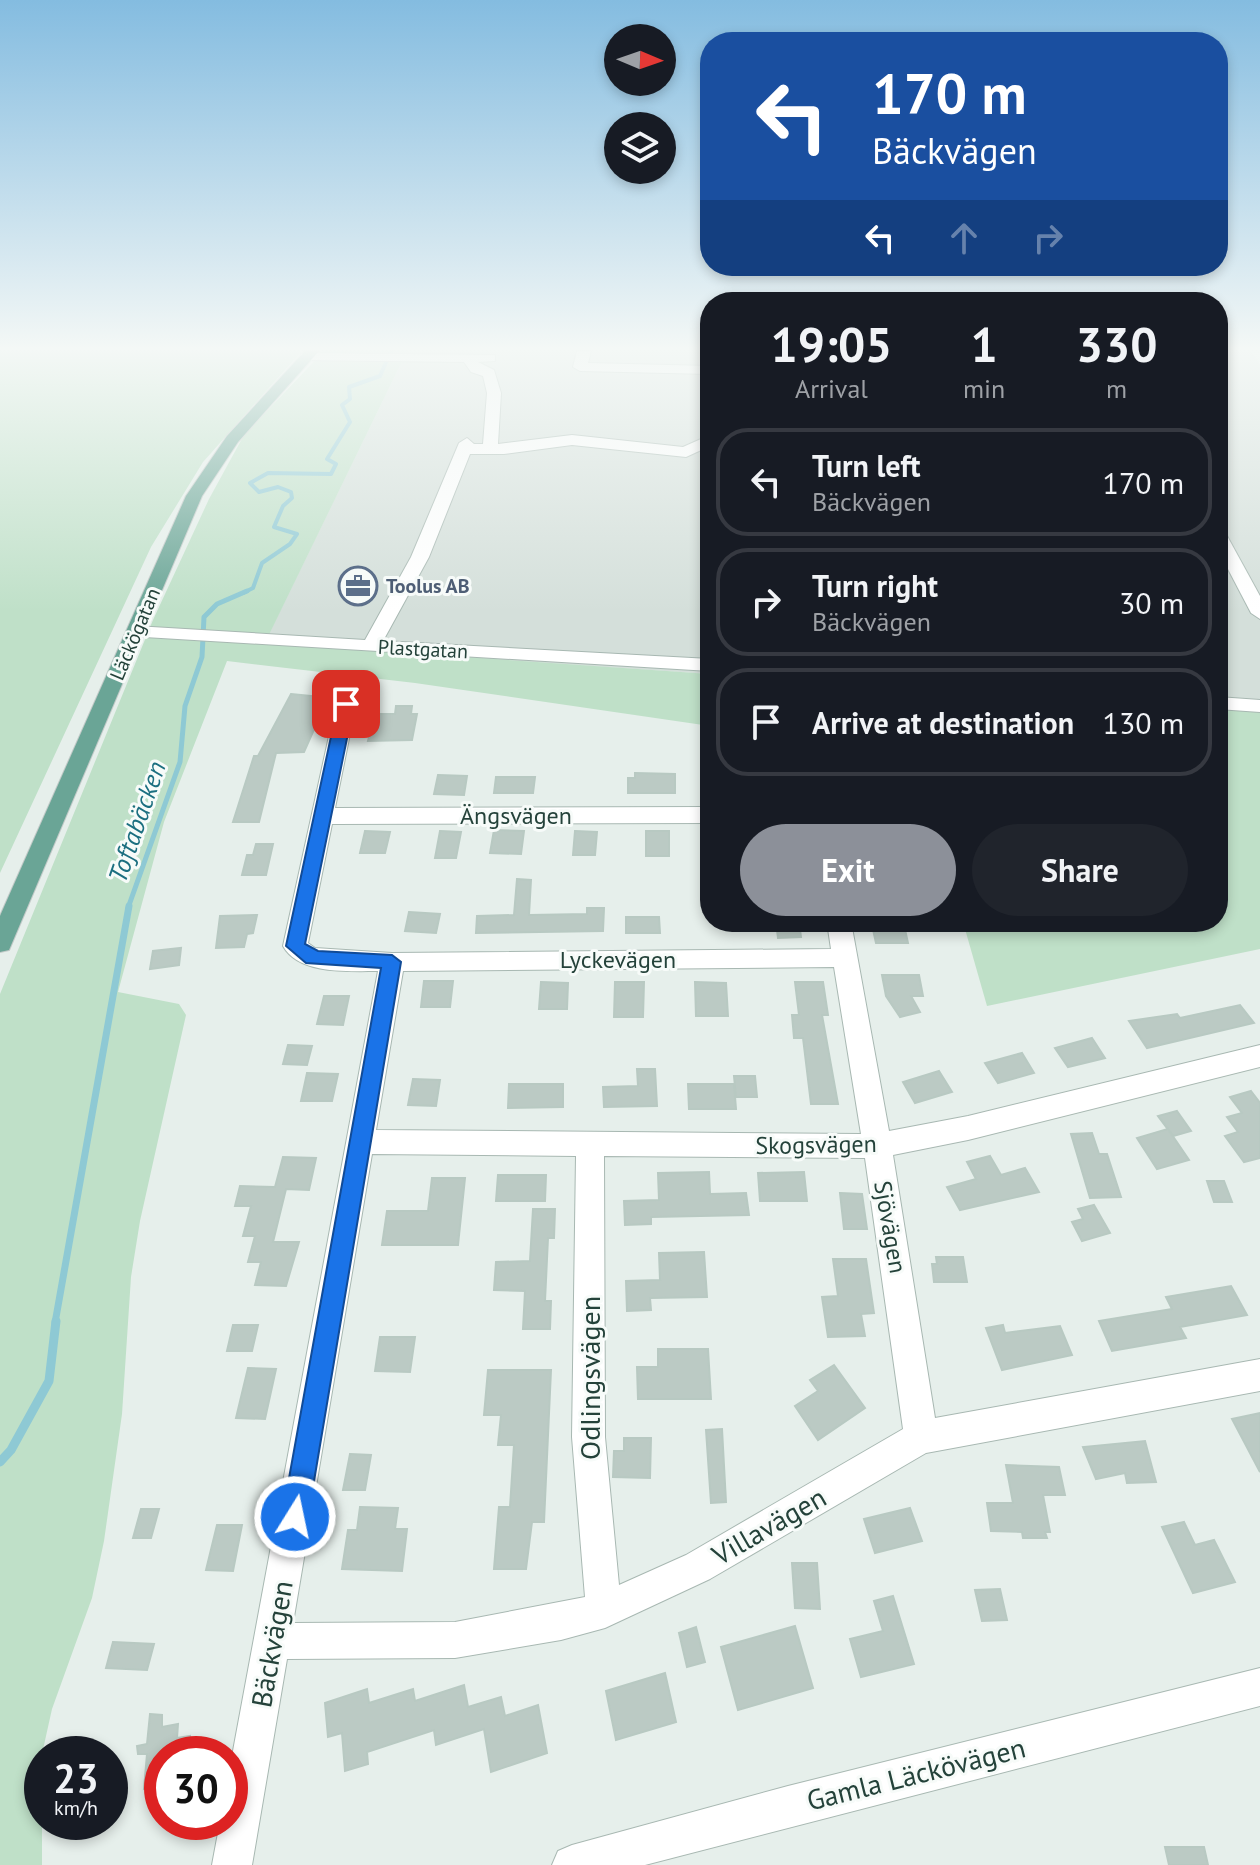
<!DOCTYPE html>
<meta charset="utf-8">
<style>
body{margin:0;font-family:"PT Sans",sans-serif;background:#20242c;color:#f1f3f6;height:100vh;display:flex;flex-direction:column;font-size:30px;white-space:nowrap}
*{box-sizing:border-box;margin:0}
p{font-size:26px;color:#9ea1a6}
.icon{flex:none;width:44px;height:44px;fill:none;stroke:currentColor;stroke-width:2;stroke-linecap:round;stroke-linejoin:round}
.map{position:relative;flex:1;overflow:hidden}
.drawer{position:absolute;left:700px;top:292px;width:528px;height:640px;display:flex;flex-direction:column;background:#171b24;border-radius:32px;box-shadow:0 4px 12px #0003}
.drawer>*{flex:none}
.banner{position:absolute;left:700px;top:32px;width:528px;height:244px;border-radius:32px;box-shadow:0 4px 12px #0003;background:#1a4fa0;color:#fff;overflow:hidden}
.needle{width:52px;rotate:92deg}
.tools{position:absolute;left:604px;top:24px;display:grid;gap:16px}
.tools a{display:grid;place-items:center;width:72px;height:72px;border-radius:50%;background:#171b24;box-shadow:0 4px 12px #0003;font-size:40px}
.speed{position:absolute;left:24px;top:1736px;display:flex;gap:16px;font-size:40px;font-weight:700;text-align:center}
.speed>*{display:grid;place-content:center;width:104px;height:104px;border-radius:50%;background:#171b24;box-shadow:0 4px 12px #0003;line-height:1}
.speed small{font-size:20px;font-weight:400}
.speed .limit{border:12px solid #d22;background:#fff;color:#111}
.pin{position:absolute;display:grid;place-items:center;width:68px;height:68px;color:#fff;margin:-34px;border-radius:16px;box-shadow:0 4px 12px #0006}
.me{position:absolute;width:88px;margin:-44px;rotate:10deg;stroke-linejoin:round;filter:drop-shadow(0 0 6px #0008)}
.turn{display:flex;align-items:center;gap:28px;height:168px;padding:0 40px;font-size:36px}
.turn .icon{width:104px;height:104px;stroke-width:2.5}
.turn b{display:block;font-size:56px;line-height:68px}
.lanes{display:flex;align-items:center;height:76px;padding:0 40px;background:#0003;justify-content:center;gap:40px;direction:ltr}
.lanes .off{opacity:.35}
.eta{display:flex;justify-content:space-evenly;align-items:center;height:136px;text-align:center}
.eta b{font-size:48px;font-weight:700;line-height:56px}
.primary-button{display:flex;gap:16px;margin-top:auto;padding:16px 40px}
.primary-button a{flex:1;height:92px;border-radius:48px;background:#8c9099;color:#fff;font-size:32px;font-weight:700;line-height:92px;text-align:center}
.primary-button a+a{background:#20242c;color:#f1f3f6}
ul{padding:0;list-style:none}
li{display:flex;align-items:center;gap:24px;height:108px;margin:0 16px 12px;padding:0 24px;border:4px solid #363941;border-radius:32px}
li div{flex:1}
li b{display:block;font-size:30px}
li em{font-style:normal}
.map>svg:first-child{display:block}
.built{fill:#d4dfda}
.green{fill:#bfe0c8}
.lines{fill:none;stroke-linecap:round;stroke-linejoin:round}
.stream-far3{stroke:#8ec9d4;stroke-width:4}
.stream-far2{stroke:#8ec9d4;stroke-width:5}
.stream-far1{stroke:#8ec9d4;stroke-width:7}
.stream{stroke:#8ec9d4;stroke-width:9}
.building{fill:#bbcac4;stroke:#b8c9c2;stroke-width:2}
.minor-casing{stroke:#a8b8b2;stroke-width:2}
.major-casing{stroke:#c2cac8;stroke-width:2}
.minor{fill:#fff;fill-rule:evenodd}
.major{fill:#6aa596;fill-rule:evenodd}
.route{fill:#1a73e8;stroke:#114b97;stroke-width:2}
.labels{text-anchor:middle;stroke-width:6;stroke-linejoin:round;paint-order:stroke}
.far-service-label{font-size:20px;font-weight:bold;fill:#4e5e75;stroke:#f7fbf9;text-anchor:start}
.far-street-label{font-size:20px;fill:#24423a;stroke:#f7fbf9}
.street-label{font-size:24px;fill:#24423a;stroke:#f7fbf9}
.water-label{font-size:26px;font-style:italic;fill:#1c6f80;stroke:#f7fbf9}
.near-street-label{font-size:28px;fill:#24423a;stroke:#f7fbf9}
</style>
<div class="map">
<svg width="1260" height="1865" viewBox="0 0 1260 1865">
<rect width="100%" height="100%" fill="#e6efeb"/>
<g class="built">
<path d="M407,351H710V674L264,644Z"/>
<path d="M1218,351H1250L1260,364V710L1218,708Z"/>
</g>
<g class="green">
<path d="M0,351H302L203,462L151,547L0,873Z"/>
<path d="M324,351H407L265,643L710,674V726L415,683L227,661L164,822L118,992L179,1004L186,1015L140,1221L131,1277L122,1414L104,1541L92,1598L52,1709L42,1754V1865H0V994L153,620L209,499L244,435Z"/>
<path d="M1218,708L1260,710V949L987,1006L963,922H1218Z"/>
</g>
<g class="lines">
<path class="stream-far3" d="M243,593L253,588L262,563L290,544L297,534L274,527L283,506L292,498L291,492L278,487L259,492L250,483L268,473L331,474L336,464L327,459L350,422L342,405L350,399L349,387L380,376L391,351"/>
<path class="stream-far2" d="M128,908L180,762L185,706L202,657L204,617L217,604L247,591"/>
<path class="stream-far1" d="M55,1323L129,906"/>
<path class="stream" d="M0,1462L11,1450L49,1381L56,1321"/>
</g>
<g class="building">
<path d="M291,694L322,697L317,706L324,707L304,752L276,753L259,822H233L254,756H258Z"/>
<path d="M396,706H412L411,714H417L412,740L368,741L375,714H395Z"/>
<path d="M635,773L675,774V793H628V778H635Z"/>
<path d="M438,775L467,776L464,795L434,794Z"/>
<path d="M496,777H535L533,793H494Z"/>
<path d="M494,830L524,831L521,854L490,853Z"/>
<path d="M365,831L390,832L385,853H360Z"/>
<path d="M440,831L461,832L456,858H435Z"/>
<path d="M575,831L597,832L595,855H573Z"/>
<rect x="646" y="831" width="23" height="25"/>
<path d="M256,844H273L266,875H242L247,855H253Z"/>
<path d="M517,879L531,880L529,915L587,914V908H604L603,931L476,933L477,916L514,915Z"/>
<path d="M409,912L440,914L436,933L405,931Z"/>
<path d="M257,915L253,933L247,934L244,947L216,948L220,916Z"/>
<path d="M626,917H659L660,933H626Z"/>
<path d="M776,922H799L801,937L778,938Z"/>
<path d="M872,925H904L908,943H876Z"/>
<path d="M181,948L179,965L150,969L153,951Z"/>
<path d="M882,975H919L923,996H911L920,1012L900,1017L886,996Z"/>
<path d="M424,981H453L450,1007H421Z"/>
<path d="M541,982L568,983L567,1009H539Z"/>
<path d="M615,982H644L643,1017H614Z"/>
<path d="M695,982L726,983L728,1016H696Z"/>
<path d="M795,982H823L828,1015H822L838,1104H811L803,1038H794L792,1015H799Z"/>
<path d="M324,996H349L343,1025L317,1024Z"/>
<path d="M1240,1005L1254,1023L1147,1048L1129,1021L1177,1014L1180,1018Z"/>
<path d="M1092,1038L1105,1058L1068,1067L1055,1048Z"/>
<path d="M288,1045L312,1046L307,1065L283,1064Z"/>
<path d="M1022,1053L1034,1073L998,1083L985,1063Z"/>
<path d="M637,1069H655L657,1106L604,1107L603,1087L638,1086Z"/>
<path d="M939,1071L952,1092L915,1103L903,1082Z"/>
<path d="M307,1073L338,1074L332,1101H301Z"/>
<path d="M734,1076H755L757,1097H736Z"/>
<path d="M413,1079L440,1080L436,1106L408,1105Z"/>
<path d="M509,1084H563V1107L508,1108Z"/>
<path d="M688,1084H734L736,1109H689Z"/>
<path d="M1251,1091L1260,1103V1158L1244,1162L1225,1136L1238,1132L1227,1117L1242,1113L1230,1097Z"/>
<path d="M1177,1111L1191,1131L1173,1136L1158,1116Z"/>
<path d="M1168,1129L1189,1160L1157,1169L1137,1138Z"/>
<path d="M1092,1133L1099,1154H1107L1121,1197L1090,1198L1071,1134Z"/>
<path d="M990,1156L1001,1175L1025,1168L1039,1192L960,1210L947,1187L976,1179L967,1162Z"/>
<path d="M283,1157L316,1158L309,1190L286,1189L273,1242H299L286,1286L255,1285L261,1262H248L255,1236H243L251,1206H235L240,1186L275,1187Z"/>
<path d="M709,1172L710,1194L746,1193L749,1215L651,1217V1224L625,1225L624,1201L659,1200L658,1173Z"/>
<path d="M804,1172L807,1201H760L758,1173Z"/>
<path d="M498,1175H546L545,1201H496Z"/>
<path d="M432,1178H465L458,1245H382L387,1211H428Z"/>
<path d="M1207,1181H1224L1232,1202H1214Z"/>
<path d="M840,1193L862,1194L867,1229H844Z"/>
<path d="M1094,1205L1110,1233L1082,1241L1072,1222L1083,1219L1078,1209Z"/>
<path d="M533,1209H555L554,1238H548L545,1301H551L550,1329H523L525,1291L494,1290L496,1262L530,1261Z"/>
<path d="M704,1252L707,1297L650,1298L651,1310L627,1311L626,1281L660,1280L659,1253Z"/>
<path d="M936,1257H963L967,1282H934L932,1264H937Z"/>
<path d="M833,1259H866L874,1313L861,1314L865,1336L828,1337L822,1297L838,1296Z"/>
<path d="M1231,1286L1247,1315L1180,1327L1186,1338L1112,1351L1099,1321L1172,1309L1166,1297Z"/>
<path d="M233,1325H258L252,1351H227Z"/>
<path d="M1003,1325L1005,1333L1060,1326L1072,1355L1002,1370L986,1328Z"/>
<path d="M380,1337H415L410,1372L375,1371Z"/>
<path d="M658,1349H708L711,1399H638L637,1367H658Z"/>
<path d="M834,1365L865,1408L818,1440L795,1406L818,1391L810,1380Z"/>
<path d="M248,1368L276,1369L265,1419L236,1418Z"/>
<path d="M488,1370H551L544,1522H532L526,1569H494L499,1507H510L514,1445H498L501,1415H484Z"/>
<path d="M1260,1413V1472L1232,1419Z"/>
<path d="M722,1429L726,1502L711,1503L706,1430Z"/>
<path d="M624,1438H651L650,1478L613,1477L614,1451H624Z"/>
<path d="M1145,1441L1156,1482L1127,1483L1125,1473L1096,1479L1083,1447Z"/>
<path d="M350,1454L371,1455L365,1490H343Z"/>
<path d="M1006,1465L1059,1467L1065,1495H1043L1050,1532H1045L1047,1538H1023L1022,1532L991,1531L987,1503H1013Z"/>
<path d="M360,1507L398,1508L395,1529H407L402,1571L342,1569L348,1530H357Z"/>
<path d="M910,1508L922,1541L875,1553L864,1519Z"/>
<path d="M141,1509H159L151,1538H133Z"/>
<path d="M1184,1522L1195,1545L1214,1540L1235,1582L1193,1593L1162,1527Z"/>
<path d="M217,1525H242L233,1571L206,1570Z"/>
<path d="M792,1563H817L820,1609L795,1608Z"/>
<path d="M1000,1589L1007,1620L982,1621L975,1590Z"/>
<path d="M893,1596L914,1664L861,1677L850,1639L883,1631L874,1601Z"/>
<path d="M795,1626L813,1688L738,1710L721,1647Z"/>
<path d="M696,1627L705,1662L687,1667L679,1633Z"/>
<path d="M113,1642L154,1644L147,1670L106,1668Z"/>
<path d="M665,1673L676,1722L616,1740L606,1691Z"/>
<path d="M464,1685L468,1707L501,1697L505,1716L538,1705L547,1753L491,1772L484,1729L436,1745L434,1730L367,1752L368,1764L345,1771L342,1733L328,1737L325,1703L367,1689L369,1703L413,1689L415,1701Z"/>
<path d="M150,1714L162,1715V1727L178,1724L177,1738L190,1736L189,1754H162V1785L144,1789L147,1754H138L137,1746L147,1744Z"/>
<path d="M1165,1847H1204L1208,1865H1169Z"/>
</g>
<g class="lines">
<g class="minor-casing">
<g id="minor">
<path d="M577,351H591L588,363L710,366V374L580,371L573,367Z"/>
<path d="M306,353L495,355V361L478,362L494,370L501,393L498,444L572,435L683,447L710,435V446L686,457L572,445L504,454H470L429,557L383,641L710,659V671L128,636L126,632L135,626L365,640L411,557L459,443L467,438L474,444H483L487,393L483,376L471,372L464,362L301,360V354Z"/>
<path d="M1218,529L1226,534L1260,596V619L1251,613L1218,550Z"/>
<path d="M1218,697L1260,700V712L1218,709Z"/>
<path d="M346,698L356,704L335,808L710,807V823L332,824L308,943L315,948L392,953L831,949L827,922H851L889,1131L968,1116L1260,1045V1067L968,1140L893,1155L935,1418L1260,1359V1391L926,1453L710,1579L605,1628L561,1640L455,1658L287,1659L252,1865H212L220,1822H230V1767L378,971C349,971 299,975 283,946L336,704ZM834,967L861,1134L376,1130L403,971ZM372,1154L576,1156L572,1437L585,1597L455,1622L293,1623ZM604,1156L865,1158L903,1429L686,1555L619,1585L605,1437Z"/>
<path d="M1260,1668V1706L645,1865H552L558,1851L572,1845L788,1786Z"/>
</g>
</g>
<g class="major-casing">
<path id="major" d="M305,351H319L238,442L202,496L12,943L9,950L0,952V916L186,496L227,436Z"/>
</g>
<use href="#minor" class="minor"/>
<use href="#major" class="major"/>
</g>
<linearGradient id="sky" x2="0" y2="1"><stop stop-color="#84bce0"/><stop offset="0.57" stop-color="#f4f8f6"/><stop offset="1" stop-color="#f4f8f6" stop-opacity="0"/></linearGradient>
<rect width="1260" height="612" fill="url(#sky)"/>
<path class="route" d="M346,699L354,704L305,944L318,951L392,955L401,962L308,1517L304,1526L295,1530L286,1526L282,1517L381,968L306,963L286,946L338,704Z"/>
<defs>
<g id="office-ring" transform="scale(2)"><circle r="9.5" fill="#f7fbf9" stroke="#5c6f8a" stroke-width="1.5"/><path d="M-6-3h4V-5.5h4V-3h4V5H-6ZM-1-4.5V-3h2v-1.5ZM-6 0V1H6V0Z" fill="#5c6f8a"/></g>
</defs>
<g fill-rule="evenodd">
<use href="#office-ring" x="358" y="586"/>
</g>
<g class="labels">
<g class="far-service-label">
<text x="386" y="593">Toolus AB</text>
</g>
<g class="far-street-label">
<text transform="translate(135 634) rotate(-67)" y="7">Läckögatan</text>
<text transform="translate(423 649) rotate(3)" y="7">Plastgatan</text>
</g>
<g class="street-label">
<text x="516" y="824">Ängsvägen</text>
<text x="618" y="968">Lyckevägen</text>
<text transform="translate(816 1145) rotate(-1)" y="8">Skogsvägen</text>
<text transform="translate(890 1227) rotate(80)" y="8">Sjövägen</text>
</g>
<g class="water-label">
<text transform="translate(137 822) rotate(-71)" y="9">Toftabäcken</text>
</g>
<g class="near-street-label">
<text transform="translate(590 1378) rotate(-90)" y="10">Odlingsvägen</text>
<text transform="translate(769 1526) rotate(-30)" y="10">Villavägen</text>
<text transform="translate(272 1644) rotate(-80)" y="10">Bäckvägen</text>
<text transform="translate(916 1774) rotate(-14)" y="10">Gamla Läckövägen</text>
</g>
</g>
</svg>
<div class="tools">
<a><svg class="needle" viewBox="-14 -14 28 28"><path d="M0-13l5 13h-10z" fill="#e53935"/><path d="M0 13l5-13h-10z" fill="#9ea1a6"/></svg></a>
<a><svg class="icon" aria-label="layers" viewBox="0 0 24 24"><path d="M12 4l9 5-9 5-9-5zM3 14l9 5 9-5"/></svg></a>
</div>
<div class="speed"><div>23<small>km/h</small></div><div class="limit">30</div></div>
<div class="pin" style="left:346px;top:704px;background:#d93025"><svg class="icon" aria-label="arrive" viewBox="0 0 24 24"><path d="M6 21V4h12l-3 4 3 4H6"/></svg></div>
<svg class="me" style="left:295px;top:1517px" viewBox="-20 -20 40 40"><circle r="17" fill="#1a73e8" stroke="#fff" stroke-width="3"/><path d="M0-11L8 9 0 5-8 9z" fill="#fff"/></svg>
<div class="banner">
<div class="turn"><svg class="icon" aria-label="left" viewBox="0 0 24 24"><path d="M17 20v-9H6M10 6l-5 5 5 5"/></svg><div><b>170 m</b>Bäckvägen</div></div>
<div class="lanes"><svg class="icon" aria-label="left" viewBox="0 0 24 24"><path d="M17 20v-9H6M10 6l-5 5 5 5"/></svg><svg class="icon off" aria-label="ahead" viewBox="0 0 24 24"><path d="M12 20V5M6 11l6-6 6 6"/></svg><svg class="icon off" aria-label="right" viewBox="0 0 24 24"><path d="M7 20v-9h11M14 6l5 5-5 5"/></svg></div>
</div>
<section class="drawer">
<div class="eta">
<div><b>19:05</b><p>Arrival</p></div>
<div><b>1</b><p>min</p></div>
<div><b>330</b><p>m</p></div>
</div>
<ul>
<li><svg class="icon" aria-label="left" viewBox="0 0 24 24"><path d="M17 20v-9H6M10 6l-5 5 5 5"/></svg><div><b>Turn left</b><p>Bäckvägen</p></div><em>170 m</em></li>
<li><svg class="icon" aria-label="right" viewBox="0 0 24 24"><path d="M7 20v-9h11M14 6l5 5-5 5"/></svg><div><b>Turn right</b><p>Bäckvägen</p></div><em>30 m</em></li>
<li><svg class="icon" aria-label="arrive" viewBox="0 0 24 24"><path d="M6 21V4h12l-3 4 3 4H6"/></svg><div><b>Arrive at destination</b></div><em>130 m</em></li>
</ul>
<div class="primary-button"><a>Exit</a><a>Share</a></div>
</section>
</div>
